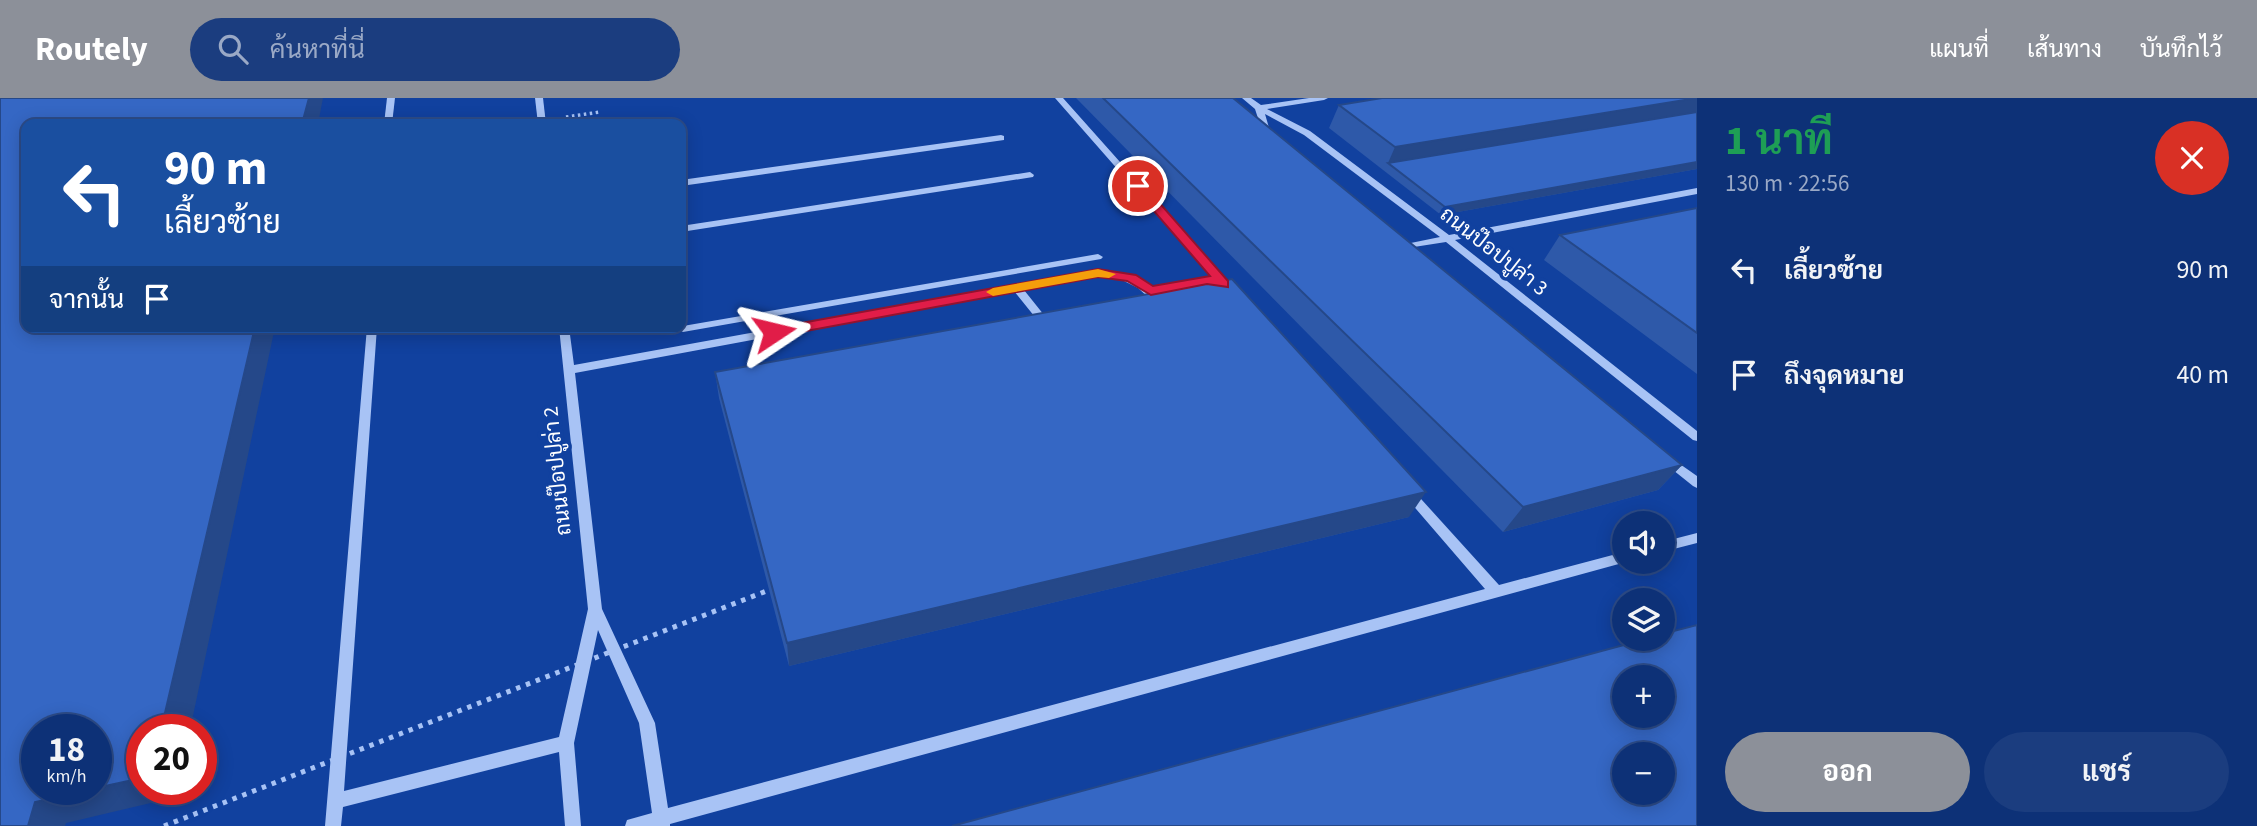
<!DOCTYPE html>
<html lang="th">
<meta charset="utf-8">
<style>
body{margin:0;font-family:"Source Sans 3",Sarabun,sans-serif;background:#1b3d7f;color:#f1f3f6;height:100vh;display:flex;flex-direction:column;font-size:26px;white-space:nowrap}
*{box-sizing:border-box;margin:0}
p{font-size:23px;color:#9aa9c6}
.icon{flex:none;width:38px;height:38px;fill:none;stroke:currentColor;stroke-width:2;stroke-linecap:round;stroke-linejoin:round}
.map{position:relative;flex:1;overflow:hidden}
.drawer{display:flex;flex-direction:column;background:#0d3177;width:560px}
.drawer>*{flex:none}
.banner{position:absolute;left:21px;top:21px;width:665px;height:214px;border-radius:14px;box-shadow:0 4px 18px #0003,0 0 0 2px #2d4c89;background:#1a4fa0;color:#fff;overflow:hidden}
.buttons{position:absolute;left:1612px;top:413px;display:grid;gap:14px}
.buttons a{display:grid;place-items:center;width:63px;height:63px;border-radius:50%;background:#0d3177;box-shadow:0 4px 18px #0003,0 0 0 2px #2d4c89;font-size:35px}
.speed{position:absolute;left:21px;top:616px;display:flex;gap:14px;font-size:35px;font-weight:700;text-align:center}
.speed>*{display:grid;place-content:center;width:91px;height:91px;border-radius:50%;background:#0d3177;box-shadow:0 4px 18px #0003,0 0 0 2px #2d4c89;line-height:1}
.speed small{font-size:18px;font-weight:400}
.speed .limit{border:10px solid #d22;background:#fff;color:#111}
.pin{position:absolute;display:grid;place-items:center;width:60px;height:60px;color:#fff;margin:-30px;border:4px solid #fff;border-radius:50%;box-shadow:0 2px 7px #0007}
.me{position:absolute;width:77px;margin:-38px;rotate:80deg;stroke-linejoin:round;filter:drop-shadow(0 0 5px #0008)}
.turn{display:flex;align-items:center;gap:24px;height:147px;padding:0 28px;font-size:32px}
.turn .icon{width:91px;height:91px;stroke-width:2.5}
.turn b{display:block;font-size:49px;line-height:60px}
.then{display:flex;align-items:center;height:66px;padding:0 28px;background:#0003;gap:14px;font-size:26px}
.round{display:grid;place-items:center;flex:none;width:74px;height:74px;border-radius:37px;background:#1b3d7f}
.headline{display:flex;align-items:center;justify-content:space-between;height:119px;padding:0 28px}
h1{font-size:42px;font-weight:700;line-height:52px;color:#1e9e55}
.action{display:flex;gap:14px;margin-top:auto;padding:14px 28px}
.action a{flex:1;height:80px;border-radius:42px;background:#8c9099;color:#fff;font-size:28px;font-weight:700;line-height:80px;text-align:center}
.action a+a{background:#1b3d7f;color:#f1f3f6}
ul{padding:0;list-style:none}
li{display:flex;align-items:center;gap:21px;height:105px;padding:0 28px}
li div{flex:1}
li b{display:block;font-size:26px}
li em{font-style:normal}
header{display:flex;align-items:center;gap:42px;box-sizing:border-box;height:98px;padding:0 35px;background:#8c9099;color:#fff}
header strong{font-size:33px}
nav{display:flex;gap:38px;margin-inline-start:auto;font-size:24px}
.search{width:490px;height:63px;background:#1b3d7f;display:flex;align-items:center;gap:18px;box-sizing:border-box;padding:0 24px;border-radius:38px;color:#9aa9c6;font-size:26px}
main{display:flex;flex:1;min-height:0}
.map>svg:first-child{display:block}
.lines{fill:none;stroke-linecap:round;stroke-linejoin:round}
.path{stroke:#a8c3f5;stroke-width:3.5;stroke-dasharray:2.5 3.5;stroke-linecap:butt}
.minor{fill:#a8c3f5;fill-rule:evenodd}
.path-bridge{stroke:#a8c3f5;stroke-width:5;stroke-dasharray:4.5 6;stroke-linecap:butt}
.wall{fill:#2e59a9}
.shaded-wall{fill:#254889}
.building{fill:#3567c4;stroke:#254889;stroke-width:2;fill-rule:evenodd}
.route{fill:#e11d48;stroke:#92132f;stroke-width:2}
.slow{fill:#f59e0b}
.labels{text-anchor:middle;stroke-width:7;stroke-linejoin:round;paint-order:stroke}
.street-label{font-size:21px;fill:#fff;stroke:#11419f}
</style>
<header>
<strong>Routely</strong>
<div class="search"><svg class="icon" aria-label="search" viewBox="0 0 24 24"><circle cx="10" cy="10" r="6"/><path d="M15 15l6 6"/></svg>ค้นหาที่นี่</div>
<nav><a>แผนที่</a><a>เส้นทาง</a><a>บันทึกไว้</a></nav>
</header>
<main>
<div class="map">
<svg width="1697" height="728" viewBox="0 0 1697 728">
<rect width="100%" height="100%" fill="#11419f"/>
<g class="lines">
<g class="path">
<path d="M566,19L600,14"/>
<path d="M505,26L516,25"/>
</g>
<g class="minor">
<path d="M387,0H395L392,26H384Z"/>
<path d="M535,0H543L546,26H538Z"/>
<path d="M1055,0H1063L1235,193V197H1227L1219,188L1207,185L1157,195L1169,208L1164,211L1160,210L1138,190L1124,183L1109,180L1098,178L1024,192L1052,227L1047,230L1043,229L1014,193L575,275L602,511L655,625L668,710L1485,491L1404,397L1402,394L1404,391H1412L1499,487L1624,454V464H1626L670,726V728H625L627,722L652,715L639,625L598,532L574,645L581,728H565L559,654L343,709L341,728H325L367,229H377L344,693L559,639L588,511L559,229H569L574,267L1098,172L1131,178L1151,190L1207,179L1213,180Z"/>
<path d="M1242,0H1251L1261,7L1309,0H1328L1324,2L1267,11L1310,33L1449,137L1697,90V96L1455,142L1697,333V343L1693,342L1446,144L1401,151V147L1440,139L1304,37L1265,16L1272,40L1265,42L1255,11Z"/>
<path d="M1001,37L1004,38V42L681,88V82Z"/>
<path d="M1030,74L1034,77L1033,79L681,134V128Z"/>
<path d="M1098,156L1103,159L1101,161L683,234L678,231L683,228Z"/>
<path d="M1667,357L1697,378V390L1693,388L1663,364L1661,361Z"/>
<path d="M1697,435V445L1662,454V444Z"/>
</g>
<path class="path-bridge" d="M164,728L769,492"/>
</g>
<g class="wall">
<path d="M1076,0H1233L1682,367L1658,392L1503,434Z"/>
<path d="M1697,0V71L1441,117L1329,30L1339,7Z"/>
<path d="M1697,110V276L1544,162L1560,137Z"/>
<path d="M715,274L1409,419L789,568L719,300Z"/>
</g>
<g class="shaded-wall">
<path d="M309,0H323L318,26H302Z"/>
<path d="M1697,0V20L1388,65L1395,49Z"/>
<path d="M1697,64V71L1441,117L1445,109Z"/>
<path d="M255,229H275L190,632H161Z"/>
<path d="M1682,367L1658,392L1503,434L1523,409Z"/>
<path d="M1426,394L1409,419L789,568L787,545Z"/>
<path d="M142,680V691H177L176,699L66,725L65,728H28L35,704Z"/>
</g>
<g class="building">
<path d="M0,0H309L302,26H26V229H255L161,632H142V680L96,690V632H37V691H93L35,704L28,728H0Z"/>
<path d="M1103,0H1233L1682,367L1523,409Z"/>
<path d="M1382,0H1697L1395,49L1339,7Z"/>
<path d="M1697,14V64L1445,109L1388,65Z"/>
<path d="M1697,110V235L1560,137Z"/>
<path d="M1232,181L1426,394L787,545L715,274Z"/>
<path d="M1697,527V728H952L1646,541H1662V536ZM1624,579H1662V618H1624ZM1624,656H1662V695H1624Z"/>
</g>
<path class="route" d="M1134,85H1142L1228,183V189L1207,186L1151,197L1127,183L1098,179L774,239L767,234L774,230L1098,171L1136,177L1153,188L1210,178L1134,90Z"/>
<path class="slow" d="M1098,171L1116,176L1109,180L1098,179L993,198L986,194L993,190Z"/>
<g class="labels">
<g class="street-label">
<text transform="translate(1494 153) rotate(38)" y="7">ถนนป๊อปปูล่า 3</text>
<text transform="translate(557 373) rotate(-96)" y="7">ถนนป๊อปปูล่า 2</text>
</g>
</g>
</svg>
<div class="buttons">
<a><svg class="icon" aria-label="sound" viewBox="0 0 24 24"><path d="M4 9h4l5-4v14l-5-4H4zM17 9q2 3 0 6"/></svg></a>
<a><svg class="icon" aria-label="layers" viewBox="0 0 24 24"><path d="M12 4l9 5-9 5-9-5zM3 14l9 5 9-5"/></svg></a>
<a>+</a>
<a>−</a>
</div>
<div class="speed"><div>18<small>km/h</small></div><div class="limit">20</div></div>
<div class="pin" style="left:1138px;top:88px;background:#d93025"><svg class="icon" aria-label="arrive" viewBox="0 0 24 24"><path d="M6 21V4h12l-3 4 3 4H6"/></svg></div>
<svg class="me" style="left:774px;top:234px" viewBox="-20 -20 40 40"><path d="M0-17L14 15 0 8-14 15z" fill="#e11d48" stroke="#fff" stroke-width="4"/></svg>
<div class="banner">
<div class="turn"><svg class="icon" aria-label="left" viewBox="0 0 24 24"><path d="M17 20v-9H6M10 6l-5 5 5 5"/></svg><div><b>90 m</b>เลี้ยวซ้าย</div></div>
<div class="then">จากนั้น<svg class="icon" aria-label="arrive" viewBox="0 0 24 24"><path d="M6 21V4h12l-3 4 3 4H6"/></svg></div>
</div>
</div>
<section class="drawer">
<div class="headline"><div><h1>1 นาที</h1><p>130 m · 22:56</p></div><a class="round" style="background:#d93025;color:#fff"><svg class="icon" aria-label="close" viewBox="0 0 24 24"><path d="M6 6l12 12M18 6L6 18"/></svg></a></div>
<ul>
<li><svg class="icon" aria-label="left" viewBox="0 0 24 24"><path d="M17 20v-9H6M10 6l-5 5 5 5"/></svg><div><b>เลี้ยวซ้าย</b></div><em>90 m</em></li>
<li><svg class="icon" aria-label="arrive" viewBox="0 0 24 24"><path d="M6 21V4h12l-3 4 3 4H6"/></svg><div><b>ถึงจุดหมาย</b></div><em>40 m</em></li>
</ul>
<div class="action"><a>ออก</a><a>แชร์</a></div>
</section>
</main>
